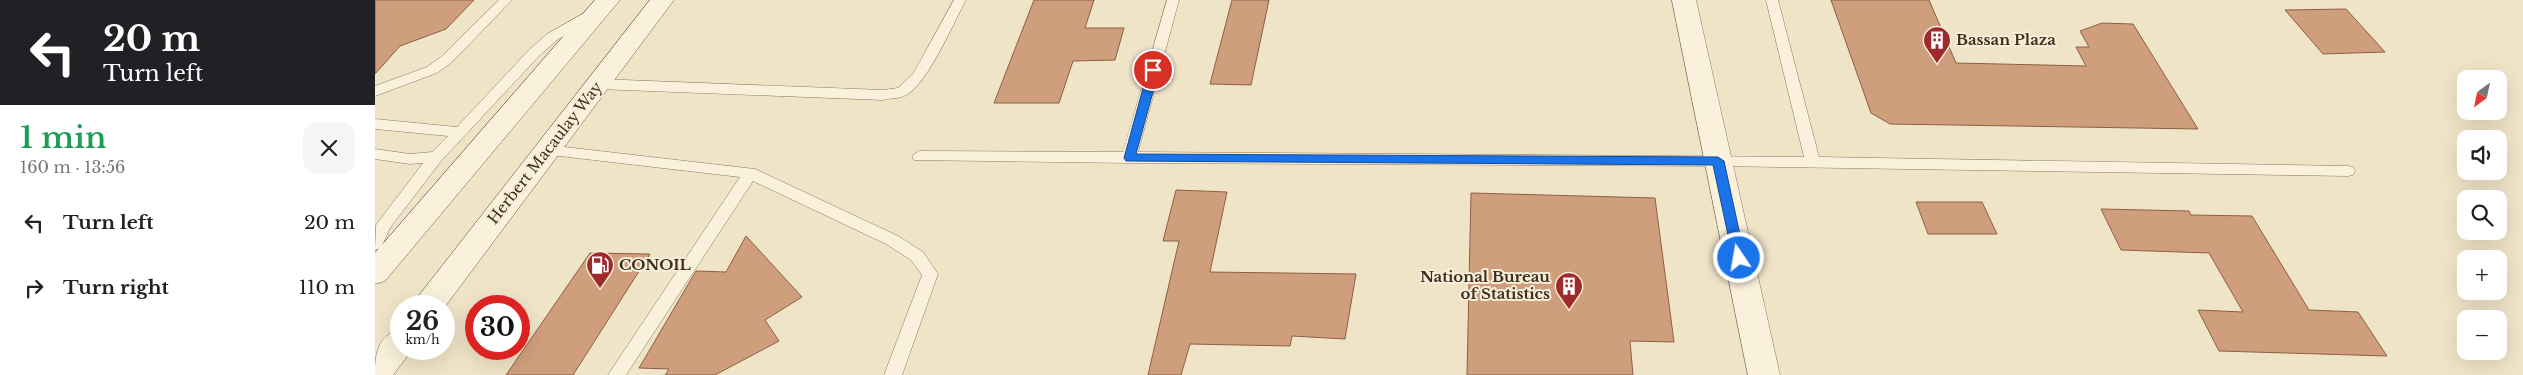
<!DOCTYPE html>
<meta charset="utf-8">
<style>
body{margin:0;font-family:"Libre Baskerville",serif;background:#f6f6f6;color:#222;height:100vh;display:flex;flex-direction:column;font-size:19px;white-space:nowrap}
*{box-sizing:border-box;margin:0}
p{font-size:16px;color:#767676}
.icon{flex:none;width:28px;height:28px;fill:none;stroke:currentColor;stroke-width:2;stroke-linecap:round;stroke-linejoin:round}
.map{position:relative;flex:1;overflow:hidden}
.side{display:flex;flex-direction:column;background:#fff;width:375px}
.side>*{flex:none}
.banner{background:#202124;color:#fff;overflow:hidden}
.needle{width:32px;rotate:213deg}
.controls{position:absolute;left:2082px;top:70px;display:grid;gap:10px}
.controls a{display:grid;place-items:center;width:50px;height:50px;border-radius:10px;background:#fff;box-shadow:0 5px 20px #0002;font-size:25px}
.speed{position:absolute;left:15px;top:295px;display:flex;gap:10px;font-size:25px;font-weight:700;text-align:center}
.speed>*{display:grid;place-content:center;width:65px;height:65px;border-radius:50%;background:#fff;box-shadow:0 5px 20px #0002;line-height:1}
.speed small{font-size:12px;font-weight:400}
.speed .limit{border:8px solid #d22;background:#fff;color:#111}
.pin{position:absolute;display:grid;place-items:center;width:42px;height:42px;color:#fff;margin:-21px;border:2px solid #fff;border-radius:50%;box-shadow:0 1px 5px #0007}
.me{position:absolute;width:55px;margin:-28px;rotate:348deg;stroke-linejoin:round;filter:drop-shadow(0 0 4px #0008)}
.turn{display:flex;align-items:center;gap:18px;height:105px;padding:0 20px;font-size:22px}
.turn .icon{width:65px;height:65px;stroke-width:2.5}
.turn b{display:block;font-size:35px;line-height:42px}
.round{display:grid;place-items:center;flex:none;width:52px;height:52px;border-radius:15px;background:#f6f6f6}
.headline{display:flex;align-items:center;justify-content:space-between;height:85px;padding:0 20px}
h1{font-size:30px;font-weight:600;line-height:38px;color:#1e9e55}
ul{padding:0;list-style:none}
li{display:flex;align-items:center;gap:15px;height:65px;padding:0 20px}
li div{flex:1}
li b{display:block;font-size:19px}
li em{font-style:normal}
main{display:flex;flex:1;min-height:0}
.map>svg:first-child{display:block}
.building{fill:#cf9f7d;stroke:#8d5f41}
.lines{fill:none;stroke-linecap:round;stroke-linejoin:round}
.lane-casing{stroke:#8d765c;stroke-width:1}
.street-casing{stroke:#8d765c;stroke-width:1}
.secondary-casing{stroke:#6f573f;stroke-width:1}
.lane{fill:#faf1dc;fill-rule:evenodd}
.street{fill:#faf1dc;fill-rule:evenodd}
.secondary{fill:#faf1dc;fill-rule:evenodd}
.route{fill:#1a73e8;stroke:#114b97}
.labels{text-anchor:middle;stroke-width:4;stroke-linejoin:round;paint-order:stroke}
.poi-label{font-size:15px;font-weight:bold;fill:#3d2e20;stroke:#f7eed8;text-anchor:start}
.street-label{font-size:15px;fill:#3d2e20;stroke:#f7eed8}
</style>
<main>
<section class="side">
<div class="banner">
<div class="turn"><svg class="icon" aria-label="left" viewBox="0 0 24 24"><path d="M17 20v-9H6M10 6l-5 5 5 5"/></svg><div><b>20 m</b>Turn left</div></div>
</div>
<div class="headline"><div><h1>1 min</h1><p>160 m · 13:56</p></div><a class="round"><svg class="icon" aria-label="close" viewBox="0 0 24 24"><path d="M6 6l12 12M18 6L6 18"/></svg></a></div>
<ul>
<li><svg class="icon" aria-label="left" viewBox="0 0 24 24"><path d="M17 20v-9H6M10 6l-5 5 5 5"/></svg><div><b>Turn left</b></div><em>20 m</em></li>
<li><svg class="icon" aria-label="right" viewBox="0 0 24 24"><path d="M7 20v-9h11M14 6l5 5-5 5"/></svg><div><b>Turn right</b></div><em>110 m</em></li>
</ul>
</section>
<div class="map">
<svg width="2148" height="375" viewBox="0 0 2148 375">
<rect width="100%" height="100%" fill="#f0e4c8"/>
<g class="building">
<path d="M0,0H99L71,29L25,46L0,74Z"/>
<path d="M659,0H719L710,28H749L740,60L698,61L684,103H619Z"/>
<path d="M857,0H894L876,85L835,84Z"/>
<path d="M1456,0H1554L1581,63L1711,66L1701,47H1714L1705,31L1727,23L1758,24L1823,129L1515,124L1496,113Z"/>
<path d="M1971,9L2010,52L1948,54L1910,10Z"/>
<path d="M801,190L852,192L835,272L981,274L970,339L917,336L915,346L815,344L806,375H773L804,241H788Z"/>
<path d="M1096,193L1280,198L1299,342L1255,341L1258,375H1092Z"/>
<path d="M1541,202H1607L1622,234H1553Z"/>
<path d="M1726,209L1814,211L1816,215L1877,216L1934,310L1983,312L2012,356L1844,351L1823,310L1868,312L1834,253L1746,250Z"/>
<path d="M371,236L427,297L390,320L404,341L340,375H290L294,369L264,368L321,271L351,272Z"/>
<path d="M215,253L275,254L198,375H131Z"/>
</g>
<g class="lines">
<g class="lane-casing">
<g id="lane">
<path d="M124,0H137L76,63L62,73L0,96V86L52,67L66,57Z"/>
<path d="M579,0H591C579,22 552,85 531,95C525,99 515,98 508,100L223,89L216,84L223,79L508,90L523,88L538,74Z"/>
<path d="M792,0H804L763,152L1429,157L1391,0H1403L1444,157L1973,166L1978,167L1980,171L1978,175L1973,176L1343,166L754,163L539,160L537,156L544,151L748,152Z"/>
<path d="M218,8L224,12L223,15L182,40L164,56L66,161L15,228L6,248L0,250L1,225L48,163L35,164L0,159V149L35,154L57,152L73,136L0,129V119L82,127L154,50L172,34Z"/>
<path d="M172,145L380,169L523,236L548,252L563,274L527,375H509L547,275L536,260L511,244L378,181L251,375H233L365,177L167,154L165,150L167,146Z"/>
</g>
</g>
<g class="street-casing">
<path id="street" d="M1297,0H1321L1405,375H1373Z"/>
</g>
<g class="secondary-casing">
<g id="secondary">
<path d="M220,0H245L10,281L0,284V253Z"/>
<path d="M275,0H299L69,308L38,306L42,298Z"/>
<path d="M26,329V349L37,350L18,375H0C0,353 2,336 26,329Z"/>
</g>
</g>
<use href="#lane" class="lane"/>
<use href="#street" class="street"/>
<use href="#secondary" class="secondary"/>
</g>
<path class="route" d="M778,67L784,70L761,154L1343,157L1349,161L1370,258L1364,263L1358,258L1338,165L751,161L749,158L773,70Z"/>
<defs>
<g id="building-pin" transform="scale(1.4375)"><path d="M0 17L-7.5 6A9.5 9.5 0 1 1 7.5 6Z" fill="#9e2a2b" stroke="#f7eed8"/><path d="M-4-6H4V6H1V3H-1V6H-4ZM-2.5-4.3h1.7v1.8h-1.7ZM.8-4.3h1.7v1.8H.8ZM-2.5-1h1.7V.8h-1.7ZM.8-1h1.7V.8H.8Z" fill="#fff"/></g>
<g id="fuel-pin" transform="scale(1.4375)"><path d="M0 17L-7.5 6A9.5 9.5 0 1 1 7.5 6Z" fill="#9e2a2b" stroke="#f7eed8"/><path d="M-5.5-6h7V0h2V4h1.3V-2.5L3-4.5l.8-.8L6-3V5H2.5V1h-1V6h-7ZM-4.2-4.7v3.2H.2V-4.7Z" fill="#fff"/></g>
</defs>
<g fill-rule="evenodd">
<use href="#building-pin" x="1562" y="40"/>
<use href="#fuel-pin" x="225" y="265"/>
<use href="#building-pin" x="1194" y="286"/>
</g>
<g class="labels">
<g class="poi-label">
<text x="1581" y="45">Bassan Plaza</text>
<text x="244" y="270">CONOIL</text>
<text x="1175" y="282" text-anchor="end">National Bureau<tspan x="1175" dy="17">of Statistics</tspan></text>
</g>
<g class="street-label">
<text transform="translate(170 153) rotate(-52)" y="5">Herbert Macaulay Way</text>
</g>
</g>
</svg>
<div class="controls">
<a><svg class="needle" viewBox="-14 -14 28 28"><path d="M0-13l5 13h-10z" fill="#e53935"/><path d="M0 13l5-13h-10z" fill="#767676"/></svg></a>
<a><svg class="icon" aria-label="sound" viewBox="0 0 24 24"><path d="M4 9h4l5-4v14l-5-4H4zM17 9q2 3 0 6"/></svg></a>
<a><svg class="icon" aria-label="search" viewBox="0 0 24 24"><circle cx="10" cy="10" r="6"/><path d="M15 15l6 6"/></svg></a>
<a>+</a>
<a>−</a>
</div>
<div class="speed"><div>26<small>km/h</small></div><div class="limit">30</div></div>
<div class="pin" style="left:778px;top:70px;background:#d93025"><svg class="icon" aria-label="arrive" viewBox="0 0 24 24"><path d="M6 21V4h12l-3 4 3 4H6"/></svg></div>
<svg class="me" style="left:1364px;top:258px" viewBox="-20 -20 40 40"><circle r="17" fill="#1a73e8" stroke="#fff" stroke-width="3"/><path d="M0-11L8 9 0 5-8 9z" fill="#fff"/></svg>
</div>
</main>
